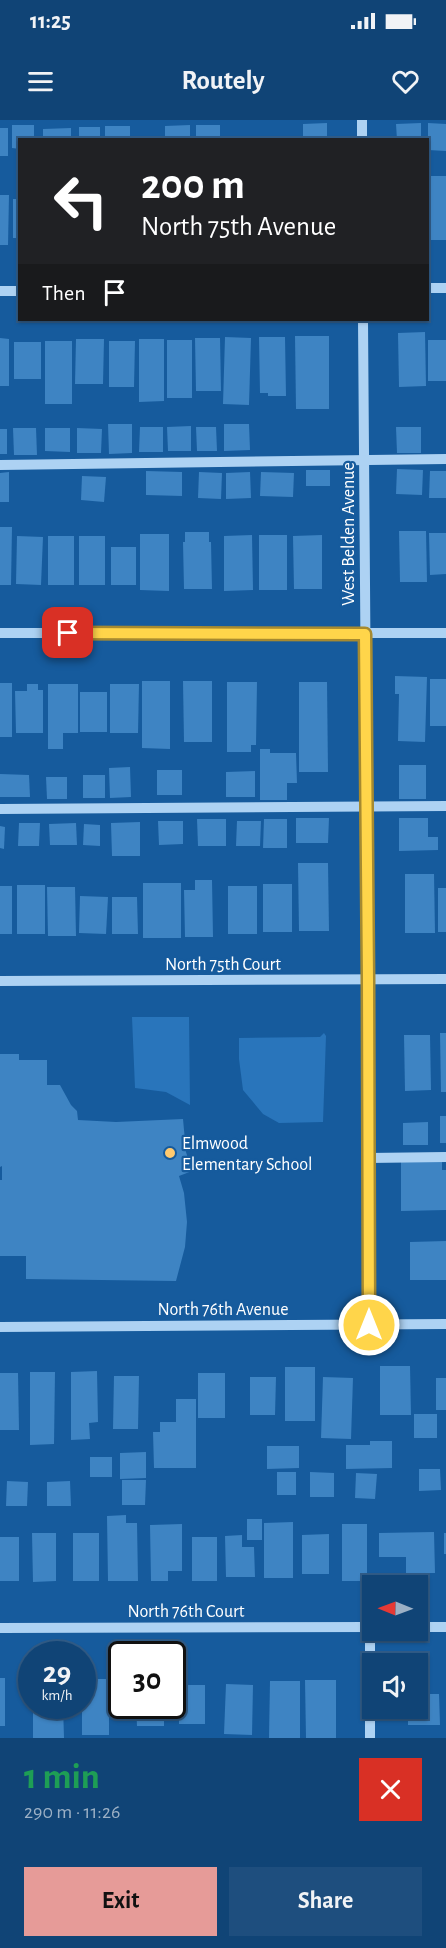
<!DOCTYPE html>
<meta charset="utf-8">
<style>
body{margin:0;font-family:"Alegreya Sans",sans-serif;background:#1e4e7e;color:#f1f3f6;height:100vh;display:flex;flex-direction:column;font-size:22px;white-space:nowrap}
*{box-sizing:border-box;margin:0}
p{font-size:20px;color:#9cb0c5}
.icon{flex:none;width:33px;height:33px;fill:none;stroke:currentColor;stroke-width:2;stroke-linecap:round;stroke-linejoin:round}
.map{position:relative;height:1618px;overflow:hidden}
.sheet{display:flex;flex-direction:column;background:#104476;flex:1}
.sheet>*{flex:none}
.hud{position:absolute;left:18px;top:18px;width:411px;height:183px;border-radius:0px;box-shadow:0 2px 4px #0004,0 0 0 2px #305c88;background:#202124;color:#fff;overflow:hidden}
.needle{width:39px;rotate:271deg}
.fabs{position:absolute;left:362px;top:1455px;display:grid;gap:12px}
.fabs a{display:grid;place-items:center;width:66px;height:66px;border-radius:0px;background:#104476;box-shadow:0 2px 4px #0004,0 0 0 2px #305c88;font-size:30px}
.speed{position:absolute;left:18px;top:1521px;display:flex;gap:12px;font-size:30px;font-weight:700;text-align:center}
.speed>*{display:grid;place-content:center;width:78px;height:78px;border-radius:50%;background:#104476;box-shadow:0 2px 4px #0004,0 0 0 2px #305c88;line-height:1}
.speed small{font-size:15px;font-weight:400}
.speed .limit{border:3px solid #111;border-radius:9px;background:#fff;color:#111}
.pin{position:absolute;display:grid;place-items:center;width:51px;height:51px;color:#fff;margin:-26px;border-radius:12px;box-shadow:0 3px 9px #0006}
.me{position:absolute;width:66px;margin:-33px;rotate:0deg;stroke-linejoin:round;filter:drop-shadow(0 0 4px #0008)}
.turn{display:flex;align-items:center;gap:21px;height:126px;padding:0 24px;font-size:27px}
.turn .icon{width:78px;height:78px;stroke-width:2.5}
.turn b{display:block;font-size:42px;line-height:51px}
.then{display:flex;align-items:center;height:57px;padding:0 24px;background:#0003;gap:12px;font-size:22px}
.round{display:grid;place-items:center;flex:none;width:63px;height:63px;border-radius:0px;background:#1e4e7e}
.headline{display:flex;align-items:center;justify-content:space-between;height:102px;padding:0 24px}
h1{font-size:36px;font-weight:700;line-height:45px;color:#1e9e55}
.cta{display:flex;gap:12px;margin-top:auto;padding:12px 24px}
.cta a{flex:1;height:69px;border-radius:0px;background:#e69b98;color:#111;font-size:24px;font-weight:700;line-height:69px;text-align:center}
.cta a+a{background:#1e4e7e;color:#f1f3f6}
.status{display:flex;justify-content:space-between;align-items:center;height:42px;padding:0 30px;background:#104476;direction:ltr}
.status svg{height:16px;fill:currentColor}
header{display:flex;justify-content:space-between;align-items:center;height:78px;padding:0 24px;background:#104476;font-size:27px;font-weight:700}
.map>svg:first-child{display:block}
.green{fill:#2975bb}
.building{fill:#3e84c3}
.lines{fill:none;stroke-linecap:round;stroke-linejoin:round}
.minor{stroke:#add2f3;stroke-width:10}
.route-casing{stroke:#a68a30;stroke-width:15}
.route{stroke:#ffd54a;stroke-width:10}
.poi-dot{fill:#ffca6f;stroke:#165b9d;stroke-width:2}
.labels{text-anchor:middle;stroke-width:4.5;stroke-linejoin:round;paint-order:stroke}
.street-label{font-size:18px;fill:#fff;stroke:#165b9d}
.poi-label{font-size:18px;fill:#fff;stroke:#165b9d;text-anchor:start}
</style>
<div class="status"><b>11:25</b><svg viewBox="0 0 49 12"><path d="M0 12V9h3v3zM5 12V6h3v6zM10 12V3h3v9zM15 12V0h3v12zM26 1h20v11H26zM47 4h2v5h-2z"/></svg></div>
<header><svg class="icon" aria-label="menu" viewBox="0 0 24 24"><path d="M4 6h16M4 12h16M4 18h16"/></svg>Routely<svg class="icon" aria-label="heart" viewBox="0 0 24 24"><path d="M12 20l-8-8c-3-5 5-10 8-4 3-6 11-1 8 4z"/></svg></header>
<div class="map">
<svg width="446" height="1618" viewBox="0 0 446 1618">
<rect width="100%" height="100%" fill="#165b9d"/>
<g class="green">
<path d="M132,897H189L190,985L166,972L135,968Z"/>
<path d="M324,913L326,916L323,1002L279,1003L263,994L243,970L239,939V918L320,917Z"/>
</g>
<g class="building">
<path d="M327,3V20H303V4Z"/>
<path d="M421,3V20H397L396,4Z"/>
<path d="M428,3L446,4V31L428,30Z"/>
<path d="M12,5H34V20H20V29L12,28Z"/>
<path d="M190,5V20H165V6Z"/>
<rect x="196" y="5" width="24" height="15"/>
<rect x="105" y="6" width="25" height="14"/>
<rect x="79" y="7" width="21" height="13"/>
<rect x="0" y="8" width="8" height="28"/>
<path d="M71,8V20H43V9Z"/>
<path d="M428,56H446V120H429Z"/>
<path d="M0,75H9L8,125H0Z"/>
<rect x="13" y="79" width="7" height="39"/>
<path d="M425,212L426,266L399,267L398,213Z"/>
<path d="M295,216H329V289H296Z"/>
<path d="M225,217L251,218L249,285L223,284Z"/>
<path d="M259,217H285L286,276H268V273H260Z"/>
<path d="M0,218L9,219V266H0Z"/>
<path d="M195,218H220L221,271H196Z"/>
<path d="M76,219H104L103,264H75Z"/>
<path d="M139,219H164V281L139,282Z"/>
<rect x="167" y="220" width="25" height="58"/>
<rect x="428" y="220" width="18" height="41"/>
<rect x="45" y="221" width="27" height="63"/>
<path d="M109,221H135L134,267H109Z"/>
<rect x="14" y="222" width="27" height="37"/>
<path d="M108,304H132V333L109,334Z"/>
<path d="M224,304H249L250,330L224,331Z"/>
<path d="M191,306V331H168L167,307Z"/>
<path d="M140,307H163V332H139Z"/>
<path d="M196,307H216L217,331H197Z"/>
<path d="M396,307H421V333H397Z"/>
<path d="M13,308H36L37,335H14Z"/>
<path d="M45,308H70V332L45,331Z"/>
<path d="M77,308L102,309L101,333H77Z"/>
<rect x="0" y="309" width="7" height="25"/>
<path d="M397,349L423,350L422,375L396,374Z"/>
<rect x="306" y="350" width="24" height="16"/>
<path d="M146,351L182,352V376L146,375Z"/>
<path d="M430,351H446V378H429Z"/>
<path d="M9,352V382H0V353Z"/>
<path d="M199,352L222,353L221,379L198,378Z"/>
<path d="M250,352L251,378L226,379V353Z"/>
<path d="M261,352L294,353L293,377L260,376Z"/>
<path d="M82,356L106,357L104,382L81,380Z"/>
<path d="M0,407H12L11,465H0Z"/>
<path d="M399,411H426L427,462H400Z"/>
<path d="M185,412H209V422H211L212,469H184L183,422H185Z"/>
<path d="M429,413H446V454L430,455Z"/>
<path d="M140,414H169V471L140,470Z"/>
<path d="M252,415L253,470L224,471V416Z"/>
<rect x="259" y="415" width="28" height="55"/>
<path d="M322,415V469H294L293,416Z"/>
<path d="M17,416L43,417L41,465L16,464Z"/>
<rect x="48" y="416" width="26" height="49"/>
<rect x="79" y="416" width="26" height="49"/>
<rect x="111" y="427" width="25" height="38"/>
<path d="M395,556L427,557L425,622L398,621L399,574H395Z"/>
<rect x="430" y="559" width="16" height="47"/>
<path d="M142,561H170V629L142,628Z"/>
<path d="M183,561H212V622H184Z"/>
<path d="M227,562H257L256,625H251V632H227Z"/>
<path d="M299,562H327L328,652H299Z"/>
<rect x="0" y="563" width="12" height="54"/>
<path d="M27,564H38V570H43V613H16L15,571H27Z"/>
<path d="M48,564H78V613H63V629H48Z"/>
<path d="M110,564H139L138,613H110Z"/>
<rect x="80" y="572" width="27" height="40"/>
<path d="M260,629H270V633H296L297,663H287V680H260Z"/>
<rect x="399" y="645" width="27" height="34"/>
<path d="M130,647L131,677L110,678L109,648Z"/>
<rect x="157" y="650" width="25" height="25"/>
<path d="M255,651V677H226V652Z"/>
<path d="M0,654L29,655L30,677H0Z"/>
<rect x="83" y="655" width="22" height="23"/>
<path d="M46,657H67V679H47Z"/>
<path d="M296,698H329L328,723H296Z"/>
<path d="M399,698H428V717H438V730L399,731Z"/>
<path d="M197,699H226V726H198Z"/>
<path d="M264,699H287V728H263Z"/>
<path d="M158,701H183V724L159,725Z"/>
<path d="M237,701H261L260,726H236Z"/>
<path d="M140,702V736H112L111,703Z"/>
<path d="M19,703H40L39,726H18Z"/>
<path d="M76,703L77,725H50L49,704Z"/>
<path d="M84,704L100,705V726L83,725Z"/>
<path d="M0,706L5,707L4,729L0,728Z"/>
<path d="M298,743H328L329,811H299Z"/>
<path d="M405,754H434L435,813H405Z"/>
<path d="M195,760H212L213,817H185L184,770H195Z"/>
<rect x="143" y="763" width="38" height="55"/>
<rect x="263" y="764" width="29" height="48"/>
<rect x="17" y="765" width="28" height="49"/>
<rect x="0" y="766" width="12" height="48"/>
<rect x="228" y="766" width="29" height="48"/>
<path d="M47,767H75L76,816H48Z"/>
<rect x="438" y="768" width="8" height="44"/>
<path d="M80,776L108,777L106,814L79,813Z"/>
<path d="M112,777H137L138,814H112Z"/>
<path d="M440,913H446V972H441Z"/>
<path d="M404,915H430L431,970L405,971Z"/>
<path d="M0,934H19V940H47V965H60L71,985L77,991L78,1000L116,1002L183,999L186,1032L192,1051L179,1056L184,1073L187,1102L185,1127L176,1161L26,1159V1136H0V1060H2V1046L0,1047Z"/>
<rect x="440" y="996" width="6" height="27"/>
<path d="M428,1002V1025H403V1003Z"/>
<path d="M401,1042H442V1050H446V1090L401,1091Z"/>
<path d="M446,1121V1160H410V1122Z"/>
<path d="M380,1246H410L411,1295H380Z"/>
<rect x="285" y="1247" width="30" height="54"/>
<path d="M97,1251L98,1302L89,1303L90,1319L71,1320V1252Z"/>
<path d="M30,1252H55L54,1324L30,1325Z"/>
<path d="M0,1253H18L19,1310H0Z"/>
<rect x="198" y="1253" width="27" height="45"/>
<path d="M114,1256H139L138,1309H113Z"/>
<path d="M250,1257H276L275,1295H250Z"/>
<path d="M323,1257L353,1258L351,1319L321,1318Z"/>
<rect x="436" y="1258" width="10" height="32"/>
<path d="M176,1279H196V1348H154L153,1312H160V1302H176Z"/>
<rect x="414" y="1294" width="23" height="24"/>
<path d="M370,1321H392V1348L346,1349V1325H370Z"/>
<path d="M267,1326H299V1348L267,1349Z"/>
<path d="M146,1332V1358L120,1359V1333Z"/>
<rect x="90" y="1337" width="22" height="20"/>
<path d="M419,1349H440L441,1370L419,1371Z"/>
<rect x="277" y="1352" width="19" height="23"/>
<path d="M310,1352L334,1353V1377H310Z"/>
<path d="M356,1353L377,1354L375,1379L355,1378Z"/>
<path d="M122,1360H146L145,1385H122Z"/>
<path d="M7,1361L28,1362L27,1386H6Z"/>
<path d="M70,1361L71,1386H47V1362Z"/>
<path d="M126,1395V1403H137L138,1461H108L107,1396Z"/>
<rect x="247" y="1399" width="15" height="21"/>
<path d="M293,1402V1458H264V1403Z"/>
<path d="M182,1404V1451H168V1461H151L150,1405Z"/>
<rect x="342" y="1404" width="25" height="57"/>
<path d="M434,1412L435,1453H406V1437H379V1413Z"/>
<path d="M32,1413H56V1461L33,1462Z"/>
<rect x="73" y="1413" width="26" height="48"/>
<rect x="444" y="1413" width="2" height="21"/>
<path d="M329,1414V1454H302V1415Z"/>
<path d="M242,1415V1427H254L255,1457H226L225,1416Z"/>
<rect x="0" y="1417" width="19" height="44"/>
<rect x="192" y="1417" width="25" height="44"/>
<rect x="0" y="1558" width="5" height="48"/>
<rect x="82" y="1559" width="27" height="56"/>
<path d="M305,1560H336V1618H306Z"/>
<path d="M270,1561H300V1618H269Z"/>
<path d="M226,1564L253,1565L252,1615L224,1614Z"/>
<rect x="179" y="1565" width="26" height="39"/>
<path d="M417,1574H439L440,1605H408V1588H417Z"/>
<path d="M33,1586H63L64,1618H33Z"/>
<path d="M136,1586H164V1606H137Z"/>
</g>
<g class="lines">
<g class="minor">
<path d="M362,0V20"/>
<path d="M428,168H446"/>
<path d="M0,171H20"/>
<path d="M363,200L368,859L369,1205"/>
<path d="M0,345L446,339"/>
<path d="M0,513H446"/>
<path d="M0,689L446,686"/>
<path d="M0,861L446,859"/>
<path d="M368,1038L446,1037"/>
<path d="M0,1207L446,1204"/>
<path d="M370,1507V1618"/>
<path d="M417,1507H446"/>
<path d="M0,1508L372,1507"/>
</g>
</g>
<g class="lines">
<g class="route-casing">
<path id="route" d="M68,513L365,514L368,859L369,1205"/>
</g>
<use href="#route" class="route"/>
</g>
<circle class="poi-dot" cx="170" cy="1033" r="6"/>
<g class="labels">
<g class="street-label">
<text transform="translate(348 414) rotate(-90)" y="6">West Belden Avenue</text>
<text x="223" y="850">North 75th Court</text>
<text x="223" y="1195">North 76th Avenue</text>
<text x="186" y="1497">North 76th Court</text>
</g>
<g class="poi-label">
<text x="182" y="1029">Elmwood<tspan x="182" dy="21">Elementary School</tspan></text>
</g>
</g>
</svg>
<div class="fabs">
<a><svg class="needle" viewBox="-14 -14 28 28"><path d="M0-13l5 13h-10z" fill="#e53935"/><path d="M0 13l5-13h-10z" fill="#9cb0c5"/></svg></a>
<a><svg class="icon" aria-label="sound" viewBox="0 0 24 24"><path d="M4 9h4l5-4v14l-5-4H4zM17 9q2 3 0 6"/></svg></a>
</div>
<div class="speed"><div>29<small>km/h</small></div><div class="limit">30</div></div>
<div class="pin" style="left:68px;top:513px;background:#d93025"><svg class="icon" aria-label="arrive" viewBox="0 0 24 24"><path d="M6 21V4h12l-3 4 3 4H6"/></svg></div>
<svg class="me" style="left:369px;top:1205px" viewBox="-20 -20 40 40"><circle r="17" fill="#ffd54a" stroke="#fff" stroke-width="3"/><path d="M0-11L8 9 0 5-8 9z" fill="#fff"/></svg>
<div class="hud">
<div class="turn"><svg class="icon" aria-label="left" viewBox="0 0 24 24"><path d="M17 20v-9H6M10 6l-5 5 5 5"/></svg><div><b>200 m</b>North 75th Avenue</div></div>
<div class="then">Then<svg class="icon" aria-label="arrive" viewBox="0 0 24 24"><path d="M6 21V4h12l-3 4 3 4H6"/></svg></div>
</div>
</div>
<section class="sheet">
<div class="headline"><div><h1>1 min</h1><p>290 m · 11:26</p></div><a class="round" style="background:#d93025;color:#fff"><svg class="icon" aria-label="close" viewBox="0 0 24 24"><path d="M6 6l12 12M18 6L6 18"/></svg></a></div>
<div class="cta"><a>Exit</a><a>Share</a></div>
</section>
